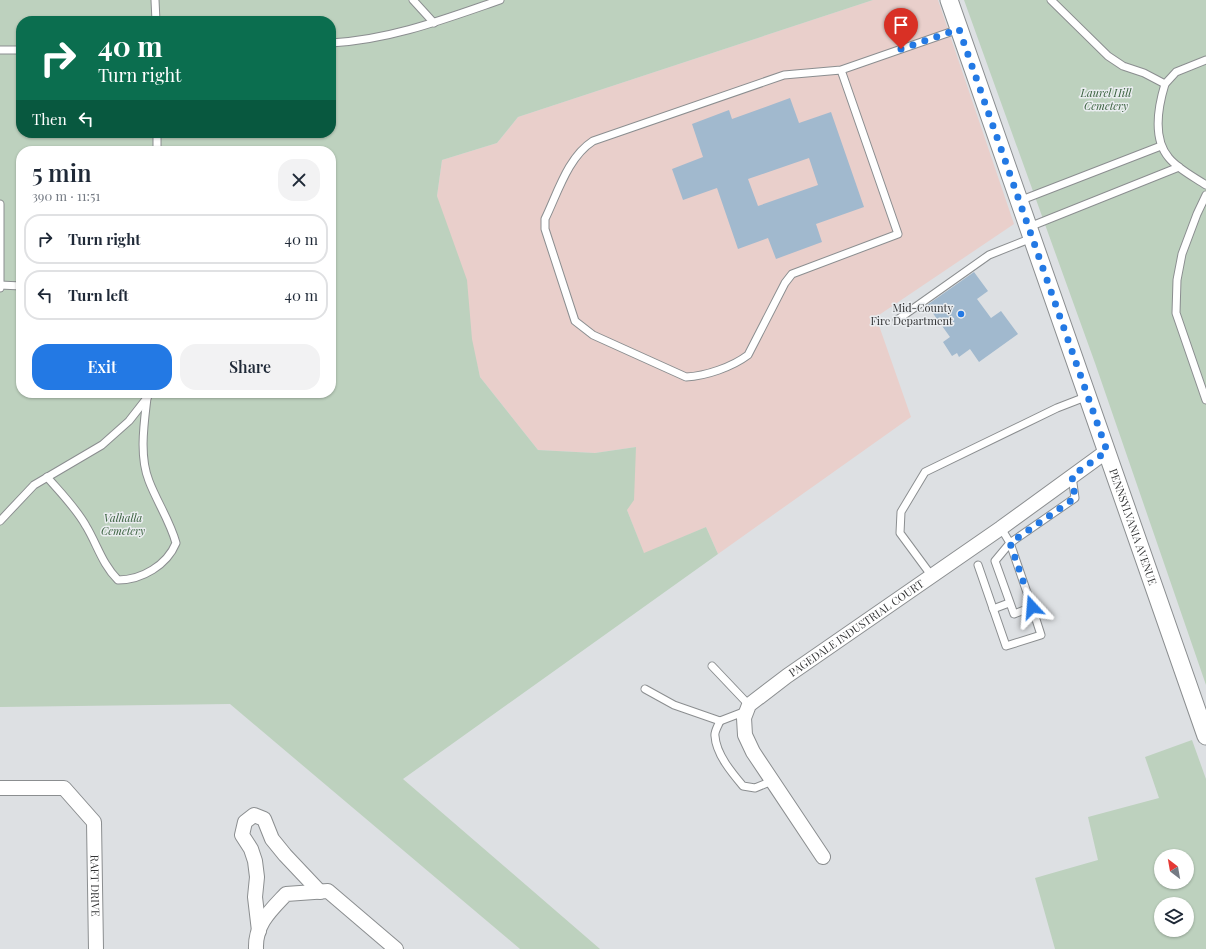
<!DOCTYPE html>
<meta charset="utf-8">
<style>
body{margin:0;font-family:"Playfair Display",serif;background:#f2f2f3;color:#1f2937;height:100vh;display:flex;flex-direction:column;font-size:15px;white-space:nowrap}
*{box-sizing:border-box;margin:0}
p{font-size:13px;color:#747a83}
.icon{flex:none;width:22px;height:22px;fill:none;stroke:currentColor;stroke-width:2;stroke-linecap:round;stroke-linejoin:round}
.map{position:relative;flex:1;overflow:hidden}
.side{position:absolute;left:16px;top:146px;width:320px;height:252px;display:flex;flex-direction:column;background:#fff;border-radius:16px;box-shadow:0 1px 3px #0004}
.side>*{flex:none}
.guide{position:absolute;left:16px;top:16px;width:320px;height:122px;border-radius:16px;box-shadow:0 1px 3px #0004;background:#0b6e4f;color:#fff;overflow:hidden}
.needle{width:26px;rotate:329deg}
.tools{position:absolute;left:1154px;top:849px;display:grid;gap:8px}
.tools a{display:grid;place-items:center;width:40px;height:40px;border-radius:50%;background:#fff;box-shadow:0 1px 3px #0004;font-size:20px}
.pin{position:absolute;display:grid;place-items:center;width:34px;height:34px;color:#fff;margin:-41px -17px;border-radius:50% 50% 50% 0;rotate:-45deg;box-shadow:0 0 4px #0007}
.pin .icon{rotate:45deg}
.me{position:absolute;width:44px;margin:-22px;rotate:341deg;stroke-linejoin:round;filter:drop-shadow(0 0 3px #0008)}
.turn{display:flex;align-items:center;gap:14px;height:84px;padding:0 16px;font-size:18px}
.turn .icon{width:52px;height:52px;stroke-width:2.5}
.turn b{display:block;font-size:28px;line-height:34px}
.then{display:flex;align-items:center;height:38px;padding:0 16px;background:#0003;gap:8px;font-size:15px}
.round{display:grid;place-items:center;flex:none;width:42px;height:42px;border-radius:16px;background:#f2f2f3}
.summary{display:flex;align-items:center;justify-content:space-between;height:68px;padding:0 16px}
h1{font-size:24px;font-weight:600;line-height:30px}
.button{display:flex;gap:8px;margin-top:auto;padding:8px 16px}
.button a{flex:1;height:46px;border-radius:16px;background:#2379e4;color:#fff;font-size:16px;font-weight:600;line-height:46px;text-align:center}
.button a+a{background:#f2f2f3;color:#1f2937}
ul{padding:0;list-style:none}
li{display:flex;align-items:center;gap:12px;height:50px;margin:0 8px 6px;padding:0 8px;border:2px solid #e0e1e3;border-radius:16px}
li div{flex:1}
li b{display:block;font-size:15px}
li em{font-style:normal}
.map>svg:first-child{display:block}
.medical{fill:#e9cfcb}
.green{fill:#bdd1be;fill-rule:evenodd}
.building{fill:#a1b9ce;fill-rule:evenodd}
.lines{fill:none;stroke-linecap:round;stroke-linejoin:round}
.service-casing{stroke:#8b8e90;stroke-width:9}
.minor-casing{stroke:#8b8e90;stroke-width:16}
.tertiary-casing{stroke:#8b8e90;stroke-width:19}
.service{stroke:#fff;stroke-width:7}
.minor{stroke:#fff;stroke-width:14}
.tertiary{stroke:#fff;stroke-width:17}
.route{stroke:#2379e4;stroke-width:7;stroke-dasharray:0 12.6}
.poi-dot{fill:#2379e4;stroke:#eaedf0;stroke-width:1.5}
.labels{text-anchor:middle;stroke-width:3;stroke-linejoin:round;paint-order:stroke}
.park-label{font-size:11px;font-style:italic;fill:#3a613f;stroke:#eaedf0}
.poi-label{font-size:11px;fill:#323334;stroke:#eaedf0;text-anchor:end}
.street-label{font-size:11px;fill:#323334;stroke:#eaedf0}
</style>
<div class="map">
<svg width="1206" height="949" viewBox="0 0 1206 949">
<rect width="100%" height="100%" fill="#dde0e3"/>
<path class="medical" d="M873,0H938L1014,224L876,317L911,417L718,554L706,527L644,554L627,510L636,447L595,453L538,450L480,377L437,196L442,160L497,143L518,117Z"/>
<g class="green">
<path d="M0,0H873L518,117L497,143L442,160L437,196L467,280L472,339L480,377L538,450L595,453L636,447L634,500L627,510L644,553L706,527L718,554L403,779L600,949H520L230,704L0,707ZM21,21H331V133H21ZM21,151H331V393H21Z"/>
<path d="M964,0H1206V685L1095,363Z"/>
<path d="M1192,740L1206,779V949H1055L1035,878L1098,860L1088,817L1159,798L1145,757ZM1161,856H1187V882H1161ZM1161,904H1187V930H1161Z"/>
</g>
<g class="building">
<path d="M790,98L799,123L831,112L864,207L816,224L822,242L776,259L768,238L738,249L717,188L683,200L672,169L703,157L692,124L729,110L732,119ZM809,158L818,185L758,206L748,179Z"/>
<path d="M974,272L988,291L977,299L991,318L1001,311L1018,334L979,362L970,349L959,357L957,353L952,356L943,342L950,337L927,305Z"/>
</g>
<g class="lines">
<g class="service-casing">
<g id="service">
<path d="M155,0L156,21"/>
<path d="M413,0L434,23"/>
<path d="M1051,0L1108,56L1123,66L1144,73L1165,84L1176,72L1206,60"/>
<path d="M331,43C390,40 445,19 500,0"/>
<path d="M0,50H21"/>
<path d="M841,70L898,234L792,274L785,283L748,355C732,367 706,376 686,377L593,335L575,321L545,229V219C558,192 568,157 593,141L784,75L841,70L959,29"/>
<path d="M1165,84C1158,107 1152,138 1169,158C1178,169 1194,177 1206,185"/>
<path d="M157,133V151"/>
<path d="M1206,195L1197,214L1182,254L1177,280L1176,313L1206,400"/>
<path d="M1019,201L1161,146"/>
<path d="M0,204V288"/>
<path d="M1029,227L1179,167"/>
<path d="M0,285L21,286"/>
<path d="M897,320L989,255L1032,238"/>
<path d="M47,477C61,493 76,508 86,526C97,544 102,564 118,580C142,580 167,565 176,543C170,521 157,502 149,481C139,456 144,424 147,398"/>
<path d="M0,521L34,485L102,445L129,421L147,398L149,393"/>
<path d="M1001,528L1010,543L1032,607L1014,614L995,561L1010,543L1075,498L1072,476"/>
<path d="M978,565L1006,646L1041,635L1032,607"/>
<path d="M931,575L900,533L901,512L925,472L1057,408L1088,396"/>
<path d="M993,609L1009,603"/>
<path d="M712,666L749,705"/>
<path d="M645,689L674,705L720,721L746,711"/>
<path d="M720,721C718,726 714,732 715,736C716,754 732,773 743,786L755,788L772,781"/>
</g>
</g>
<g class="minor-casing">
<g id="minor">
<path id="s1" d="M0,788H64L94,822L96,949"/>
<path id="s2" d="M823,857L753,752L745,735L744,718L749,705L787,676L1001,528L1107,451"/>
<path d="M259,931L255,897L257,877L255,861L251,849L242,835L245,822L254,815L264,819L272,839L285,855L320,892"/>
<path d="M256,949C255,924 270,911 286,894L328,891L396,949"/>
</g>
</g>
<g class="tertiary-casing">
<g id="tertiary">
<path id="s3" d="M949,0L1206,736"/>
</g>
</g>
<use href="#service" class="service"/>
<use href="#minor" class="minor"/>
<use href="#tertiary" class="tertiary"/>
</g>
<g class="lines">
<path class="route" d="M901,49L959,29L1107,451L1072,476L1075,498L1010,543L1032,607"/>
</g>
<circle class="poi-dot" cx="961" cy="314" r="4"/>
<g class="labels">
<g class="park-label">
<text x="1106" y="97">Laurel Hill<tspan x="1106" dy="13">Cemetery</tspan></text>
<text x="123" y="522">Valhalla<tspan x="123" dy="13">Cemetery</tspan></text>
</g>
<g class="poi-label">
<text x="953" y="312">Mid-County<tspan x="953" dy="13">Fire Department</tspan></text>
</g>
<g class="street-label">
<text dy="4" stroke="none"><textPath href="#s3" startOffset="558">PENNSYLVANIA AVENUE</textPath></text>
<text dy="4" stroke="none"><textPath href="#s2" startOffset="308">PAGEDALE INDUSTRIAL COURT</textPath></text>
<text dy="4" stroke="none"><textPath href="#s1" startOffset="173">RAFT DRIVE</textPath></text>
</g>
</g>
</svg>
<div class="tools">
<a><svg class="needle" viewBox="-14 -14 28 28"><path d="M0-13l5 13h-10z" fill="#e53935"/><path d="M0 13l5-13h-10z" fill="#747a83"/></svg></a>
<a><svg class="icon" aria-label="layers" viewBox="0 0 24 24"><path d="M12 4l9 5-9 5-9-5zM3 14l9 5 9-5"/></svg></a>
</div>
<div class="pin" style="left:901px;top:49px;background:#d93025"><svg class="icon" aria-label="arrive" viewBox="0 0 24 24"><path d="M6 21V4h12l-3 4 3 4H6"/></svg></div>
<svg class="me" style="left:1032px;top:607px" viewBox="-20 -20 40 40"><path d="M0-17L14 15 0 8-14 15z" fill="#2379e4" stroke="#fff" stroke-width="4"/></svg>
<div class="guide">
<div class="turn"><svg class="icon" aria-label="right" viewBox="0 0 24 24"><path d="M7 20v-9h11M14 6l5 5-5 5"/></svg><div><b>40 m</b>Turn right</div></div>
<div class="then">Then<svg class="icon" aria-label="left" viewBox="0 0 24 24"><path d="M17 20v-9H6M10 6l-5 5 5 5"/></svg></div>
</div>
<section class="side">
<div class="summary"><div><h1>5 min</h1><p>390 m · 11:51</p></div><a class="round"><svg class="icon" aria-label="close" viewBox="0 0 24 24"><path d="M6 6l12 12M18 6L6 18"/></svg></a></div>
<ul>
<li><svg class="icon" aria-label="right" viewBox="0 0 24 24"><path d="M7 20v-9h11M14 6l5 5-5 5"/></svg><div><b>Turn right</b></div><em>40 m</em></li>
<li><svg class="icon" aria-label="left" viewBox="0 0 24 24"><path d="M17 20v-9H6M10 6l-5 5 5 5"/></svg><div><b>Turn left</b></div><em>40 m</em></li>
</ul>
<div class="button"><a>Exit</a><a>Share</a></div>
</section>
</div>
